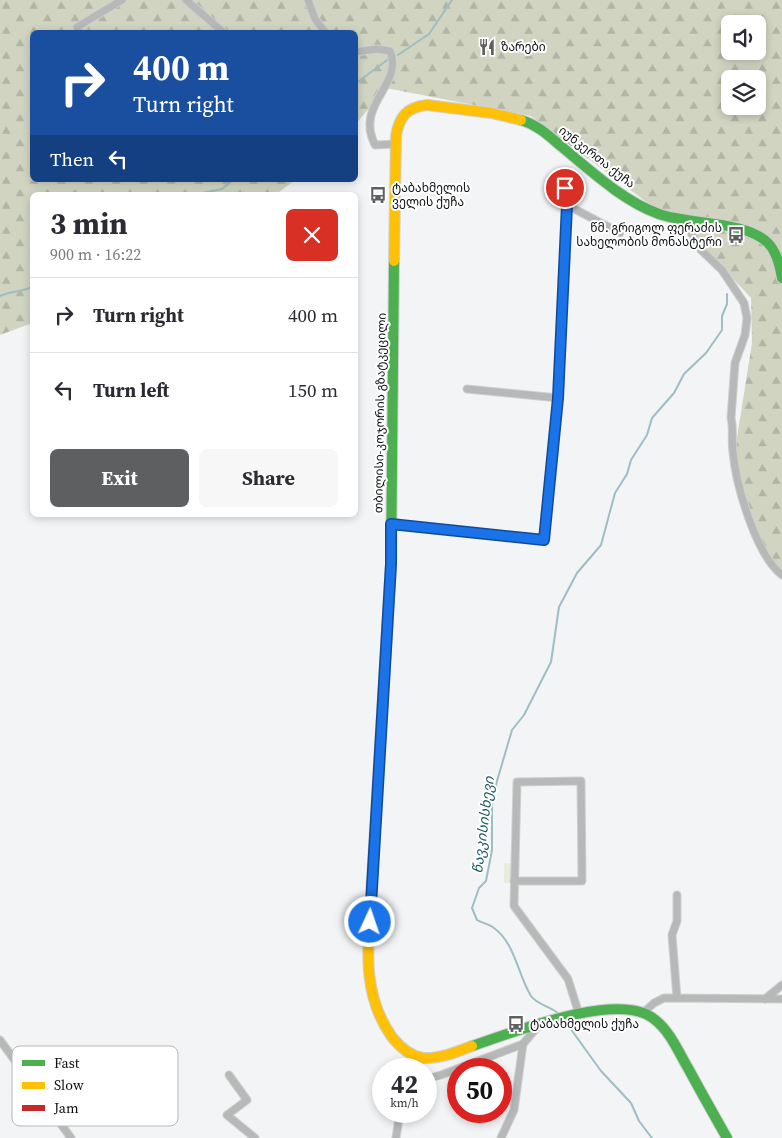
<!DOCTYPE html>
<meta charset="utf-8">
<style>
body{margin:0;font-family:"Source Serif 4","Noto Sans Georgian",serif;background:#f7f7f7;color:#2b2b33;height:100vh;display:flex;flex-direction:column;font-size:19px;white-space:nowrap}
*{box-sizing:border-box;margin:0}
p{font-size:16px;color:#7c7c81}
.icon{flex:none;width:28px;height:28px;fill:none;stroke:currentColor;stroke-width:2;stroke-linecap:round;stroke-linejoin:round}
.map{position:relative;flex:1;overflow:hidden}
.drawer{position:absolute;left:30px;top:192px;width:328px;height:325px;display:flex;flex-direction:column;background:#fff;border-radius:8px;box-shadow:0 2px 8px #0003}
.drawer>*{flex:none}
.hud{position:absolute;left:30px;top:30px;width:328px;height:152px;border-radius:8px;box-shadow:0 2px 8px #0003;background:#1a4fa0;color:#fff;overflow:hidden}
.tools{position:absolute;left:721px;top:15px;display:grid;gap:10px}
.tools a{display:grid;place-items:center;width:45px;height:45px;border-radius:8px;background:#fff;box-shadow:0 2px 8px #0003;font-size:25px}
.speed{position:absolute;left:372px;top:1058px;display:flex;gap:10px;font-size:25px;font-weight:700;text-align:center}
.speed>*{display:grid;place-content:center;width:65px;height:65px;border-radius:50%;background:#fff;box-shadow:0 2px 8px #0003;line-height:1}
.speed small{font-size:12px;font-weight:400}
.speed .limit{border:8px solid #d22;background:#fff;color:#111}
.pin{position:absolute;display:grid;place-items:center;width:42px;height:42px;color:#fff;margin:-21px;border:2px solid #fff;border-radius:50%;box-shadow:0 1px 5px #0007}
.me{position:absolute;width:55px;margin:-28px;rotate:3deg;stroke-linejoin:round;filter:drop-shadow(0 0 4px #0008)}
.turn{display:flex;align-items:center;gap:18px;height:105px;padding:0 20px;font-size:22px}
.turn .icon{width:65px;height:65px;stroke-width:2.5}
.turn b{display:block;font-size:35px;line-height:42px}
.then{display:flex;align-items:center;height:48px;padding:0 20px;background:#0003;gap:10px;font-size:19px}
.round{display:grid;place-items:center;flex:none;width:52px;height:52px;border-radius:8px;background:#f7f7f7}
.summary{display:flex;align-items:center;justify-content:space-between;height:85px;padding:0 20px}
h1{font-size:30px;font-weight:700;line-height:38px}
.button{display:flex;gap:10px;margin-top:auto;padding:10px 20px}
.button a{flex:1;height:58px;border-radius:8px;background:#5e5f60;color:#fff;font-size:20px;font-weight:700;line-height:58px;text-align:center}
.button a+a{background:#f7f7f7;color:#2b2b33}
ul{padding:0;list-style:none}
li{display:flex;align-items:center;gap:15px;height:75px;padding:0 20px;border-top:1px solid #e1e1e2}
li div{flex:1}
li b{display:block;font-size:19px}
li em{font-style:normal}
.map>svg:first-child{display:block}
.grass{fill:#e8ecda}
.forest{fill:url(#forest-firs);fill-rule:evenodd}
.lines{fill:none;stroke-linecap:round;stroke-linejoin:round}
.stream{stroke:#9dbec2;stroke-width:2}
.street-casing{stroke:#cfcfd0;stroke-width:9}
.fast-casing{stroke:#cfcfd0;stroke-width:12}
.slow-casing{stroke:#cfcfd0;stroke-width:12}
.jam-casing{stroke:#cfcfd0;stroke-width:12}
.street{stroke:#b7b8b8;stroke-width:7}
.fast{stroke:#4caf50;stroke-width:10}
.slow{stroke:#ffc107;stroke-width:10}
.jam{stroke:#c62828;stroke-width:10}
.route-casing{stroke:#114b97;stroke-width:12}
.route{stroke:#1a73e8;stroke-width:9}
.labels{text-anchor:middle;stroke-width:4;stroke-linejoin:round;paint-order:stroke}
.poi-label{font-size:12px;fill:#0e0f10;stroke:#fff;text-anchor:start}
.street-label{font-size:12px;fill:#0e0f10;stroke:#fff}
.water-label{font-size:14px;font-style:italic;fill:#15585e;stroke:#fff}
.key{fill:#fff;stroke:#b7b7b7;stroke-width:1}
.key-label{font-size:14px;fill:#0e0f10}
</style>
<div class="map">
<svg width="782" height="1138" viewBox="0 0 782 1138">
<defs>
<pattern id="forest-firs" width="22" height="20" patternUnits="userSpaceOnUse" patternTransform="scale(1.25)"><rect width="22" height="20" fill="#d0d4c1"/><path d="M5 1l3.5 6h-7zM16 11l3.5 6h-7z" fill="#b1b5a5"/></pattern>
</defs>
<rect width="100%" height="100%" fill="#f3f4f6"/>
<rect class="grass" x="504" y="863" width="10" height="20"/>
<path class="forest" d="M0,0H782V572L769,561L747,504L738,477L735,450L752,343L751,298L696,239L531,116L386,88L355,125V32H32V180H295L275,195H32V323L0,335ZM730,24H758V51H730ZM730,79H758V106H730Z"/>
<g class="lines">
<g class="stream">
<path d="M398,55L429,34L452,0"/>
<path d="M355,84L390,58"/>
<path d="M193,195L222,189L233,180"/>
<path d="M0,296C11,291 22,292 32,287"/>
<path d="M560,1015C553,1007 537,1005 531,996C518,975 515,943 494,928C489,924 482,923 477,920L472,908L479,888L486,881L492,850V805L497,781L512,730L524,715L551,662L559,607L577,573L601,545L615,493L627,474L631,460L647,435L652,418L674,393L684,374L706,353L722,330V316L727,304V294"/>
<path d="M565,1021L601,1071L631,1103L639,1121L652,1138"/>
</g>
<g class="street-casing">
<g id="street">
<path d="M186,0L223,32"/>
<path d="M308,0L315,19L325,32"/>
<path d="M79,32L77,27L122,0"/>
<path d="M355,52L377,49L390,51C404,85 354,104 375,145L395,144"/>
<path d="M567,205L620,233"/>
<path d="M685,222L701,250L722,270L744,303L747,318L745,335L735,363L731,418C734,430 731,441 733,452C736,485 756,555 782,575"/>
<path d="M558,398L567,205L565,188"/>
<path d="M391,524L544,539L558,398L467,389"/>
<path d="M514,881H582L581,781L517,782L514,906L568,979L579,1014"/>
<path d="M677,998L672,935L677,921V895"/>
<path d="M765,999L782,985"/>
<path d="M644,1012L654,1003L664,998L782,999"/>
<path d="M0,1040L71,1138"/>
<path d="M229,1075L247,1100L227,1115L255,1138"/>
<path d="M426,1079L441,1075L523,1044L539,1025"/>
<path d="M396,1138L400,1111"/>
<path d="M501,1138L514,1110L523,1044"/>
</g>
</g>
<g class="fast-casing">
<g id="fast">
<path d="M521,120C538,125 549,136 562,147C591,171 623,201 659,214C690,225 744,220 768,243C777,252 780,266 782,278"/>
<path d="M383,697L391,564L394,261"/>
<path d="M472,1046C511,1033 619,990 654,1019C670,1031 678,1051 688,1068C701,1092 714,1115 727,1138"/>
</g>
</g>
<g class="slow-casing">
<g id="slow">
<path d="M394,261L396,136C399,117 407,107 427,105L491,113L521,120"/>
<path d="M371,895C368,944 361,994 392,1037C400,1047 410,1056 423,1058C440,1059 457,1052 472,1046"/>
</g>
</g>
<g class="jam-casing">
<path id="jam" d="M371,895L383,697"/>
</g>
<use href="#street" class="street"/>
<use href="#fast" class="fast"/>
<use href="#slow" class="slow"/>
<use href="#jam" class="jam"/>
</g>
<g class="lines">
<g class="route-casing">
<path id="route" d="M370,922L391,564V524L544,540L558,398L567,205L565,188"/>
</g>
<use href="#route" class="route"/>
</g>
<defs>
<g id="restaurant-bare" transform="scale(1.35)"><path d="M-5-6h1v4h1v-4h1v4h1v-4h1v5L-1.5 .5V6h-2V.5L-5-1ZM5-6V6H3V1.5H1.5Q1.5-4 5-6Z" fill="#5e5f60" stroke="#fff" stroke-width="2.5" paint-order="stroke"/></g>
<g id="bus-bare" transform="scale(1.35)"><path d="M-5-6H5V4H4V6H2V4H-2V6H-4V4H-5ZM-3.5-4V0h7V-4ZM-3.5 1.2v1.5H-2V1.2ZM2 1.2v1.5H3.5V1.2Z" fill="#5e5f60" stroke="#fff" stroke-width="2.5" paint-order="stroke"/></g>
</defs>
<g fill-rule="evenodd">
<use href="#restaurant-bare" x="487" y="47"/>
<use href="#bus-bare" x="378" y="195"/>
<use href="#bus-bare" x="736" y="235"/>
<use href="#bus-bare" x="516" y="1024"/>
</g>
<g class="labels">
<g class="poi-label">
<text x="501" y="51">ზარები</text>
<text x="392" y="192">ტაბახმელის<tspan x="392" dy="14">ველის ქუჩა</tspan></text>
<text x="722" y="232" text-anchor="end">წმ. გრიგოლ ფერაძის<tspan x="722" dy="14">სახელობის მონასტერი</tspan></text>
<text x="530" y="1028">ტაბახმელის ქუჩა</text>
</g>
<g class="street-label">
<text transform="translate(597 157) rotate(38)" y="4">იუნკერთა ქუჩა</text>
<text transform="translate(380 413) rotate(-89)" y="4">თბილისი-კოჯორის გზატკეცილი</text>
</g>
<g class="water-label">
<text transform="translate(483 825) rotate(-83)" y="5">წავკისისხევი</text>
</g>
</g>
<rect x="12" y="1046" width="166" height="80" rx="8" class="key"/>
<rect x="22" y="1060" width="23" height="6" fill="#4caf50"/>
<rect x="22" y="1082" width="23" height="7" fill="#ffc107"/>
<rect x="22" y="1105" width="23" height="6" fill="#c62828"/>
<g class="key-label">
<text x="54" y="1068">Fast</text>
<text x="54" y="1090">Slow</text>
<text x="54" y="1113">Jam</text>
</g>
</svg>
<div class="tools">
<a><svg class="icon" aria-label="sound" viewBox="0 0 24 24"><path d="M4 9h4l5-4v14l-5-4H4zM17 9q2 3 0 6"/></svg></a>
<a><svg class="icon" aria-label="layers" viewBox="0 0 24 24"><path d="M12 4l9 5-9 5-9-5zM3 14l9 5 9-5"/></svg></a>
</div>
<div class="speed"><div>42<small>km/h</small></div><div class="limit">50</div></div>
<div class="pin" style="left:565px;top:188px;background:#d93025"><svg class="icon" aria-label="arrive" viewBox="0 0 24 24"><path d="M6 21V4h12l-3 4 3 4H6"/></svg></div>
<svg class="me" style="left:370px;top:922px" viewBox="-20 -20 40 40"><circle r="17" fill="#1a73e8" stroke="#fff" stroke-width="3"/><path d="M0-11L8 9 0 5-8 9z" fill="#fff"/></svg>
<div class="hud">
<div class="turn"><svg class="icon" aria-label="right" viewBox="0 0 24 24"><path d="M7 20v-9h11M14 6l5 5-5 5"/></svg><div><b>400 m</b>Turn right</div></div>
<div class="then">Then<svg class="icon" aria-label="left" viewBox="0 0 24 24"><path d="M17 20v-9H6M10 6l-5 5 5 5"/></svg></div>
</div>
<section class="drawer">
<div class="summary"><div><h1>3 min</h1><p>900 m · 16:22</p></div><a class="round" style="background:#d93025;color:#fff"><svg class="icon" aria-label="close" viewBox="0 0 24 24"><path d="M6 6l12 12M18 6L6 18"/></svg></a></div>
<ul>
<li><svg class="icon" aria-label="right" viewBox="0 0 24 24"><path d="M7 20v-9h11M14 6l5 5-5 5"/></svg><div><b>Turn right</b></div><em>400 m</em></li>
<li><svg class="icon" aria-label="left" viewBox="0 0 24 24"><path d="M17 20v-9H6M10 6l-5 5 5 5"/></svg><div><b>Turn left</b></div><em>150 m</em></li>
</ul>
<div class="button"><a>Exit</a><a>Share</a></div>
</section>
</div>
